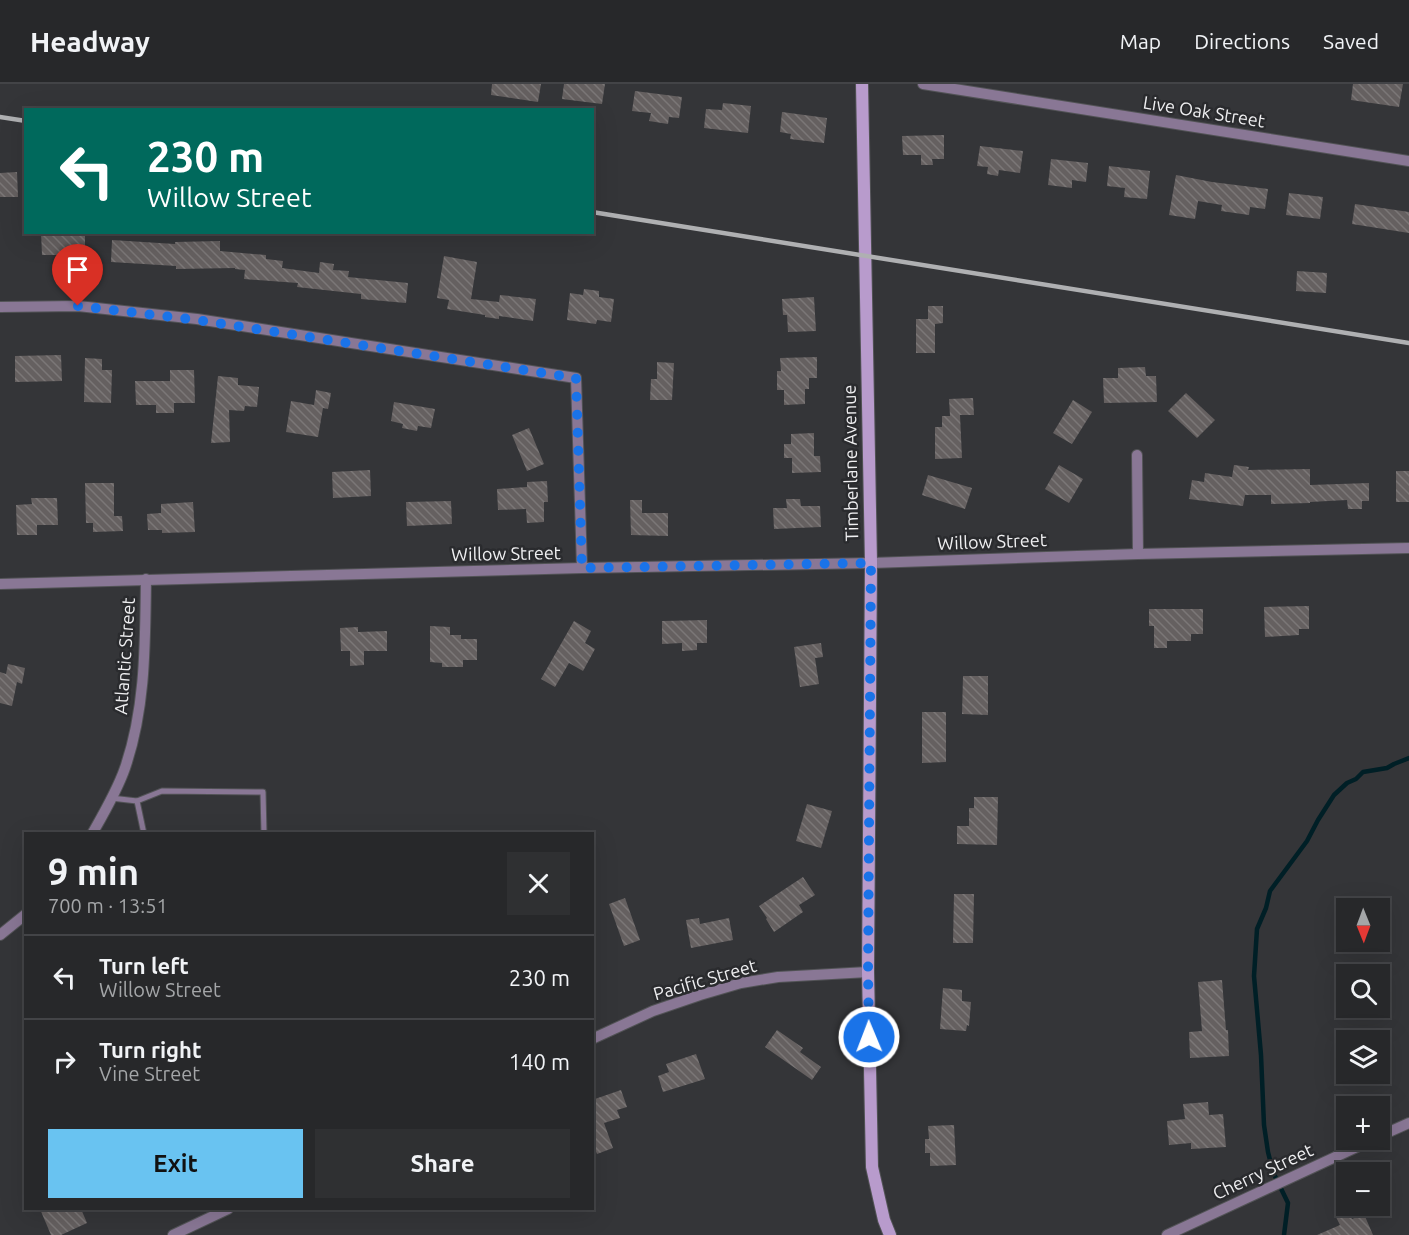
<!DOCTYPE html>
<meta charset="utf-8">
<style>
body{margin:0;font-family:Ubuntu,sans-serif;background:#2f3032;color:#f1f3f6;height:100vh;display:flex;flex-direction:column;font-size:22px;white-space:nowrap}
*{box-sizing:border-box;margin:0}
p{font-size:20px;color:#a4a6a8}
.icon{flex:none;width:33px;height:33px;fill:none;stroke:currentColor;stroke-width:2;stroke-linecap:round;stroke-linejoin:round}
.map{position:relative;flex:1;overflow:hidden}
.panel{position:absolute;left:24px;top:748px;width:570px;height:378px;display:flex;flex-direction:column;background:#27282a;border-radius:0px;box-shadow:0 6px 24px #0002,0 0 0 2px #434447}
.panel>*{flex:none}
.guide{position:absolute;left:24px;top:24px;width:570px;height:126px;border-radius:0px;box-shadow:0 6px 24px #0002,0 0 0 2px #434447;background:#00695c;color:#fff;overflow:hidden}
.needle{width:39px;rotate:179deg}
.fabs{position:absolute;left:1336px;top:814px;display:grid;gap:12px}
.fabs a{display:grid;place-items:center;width:54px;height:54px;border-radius:0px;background:#27282a;box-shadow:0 6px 24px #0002,0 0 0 2px #434447;font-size:30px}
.pin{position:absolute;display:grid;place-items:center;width:51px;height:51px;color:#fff;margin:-62px -26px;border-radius:50% 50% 50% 0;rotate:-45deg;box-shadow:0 0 6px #0007}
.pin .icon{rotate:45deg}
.me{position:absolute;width:66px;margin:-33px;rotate:359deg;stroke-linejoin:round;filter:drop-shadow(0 0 4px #0008)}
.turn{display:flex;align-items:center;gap:21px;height:126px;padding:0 24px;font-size:27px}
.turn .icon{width:78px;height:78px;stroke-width:2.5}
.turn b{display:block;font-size:42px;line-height:51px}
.round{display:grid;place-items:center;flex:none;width:63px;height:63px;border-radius:0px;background:#2f3032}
.overview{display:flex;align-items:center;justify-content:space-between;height:102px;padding:0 24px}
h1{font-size:36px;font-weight:600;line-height:45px}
.action{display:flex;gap:12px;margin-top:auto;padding:12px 24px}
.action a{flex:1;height:69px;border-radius:0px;background:#69c3f1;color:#111;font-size:24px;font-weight:600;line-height:69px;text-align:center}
.action a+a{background:#2f3032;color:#f1f3f6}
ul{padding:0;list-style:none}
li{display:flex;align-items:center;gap:18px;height:84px;padding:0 24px;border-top:2px solid #434447}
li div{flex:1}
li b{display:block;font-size:22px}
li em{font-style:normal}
header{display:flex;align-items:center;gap:36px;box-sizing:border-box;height:84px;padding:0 30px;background:#27282a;border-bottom:2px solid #434447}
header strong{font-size:28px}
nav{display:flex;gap:33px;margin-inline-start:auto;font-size:21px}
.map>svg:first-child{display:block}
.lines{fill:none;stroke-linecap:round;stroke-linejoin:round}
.stream{stroke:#001f26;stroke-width:4.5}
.building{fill:url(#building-back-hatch)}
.lane-casing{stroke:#525356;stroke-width:7}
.street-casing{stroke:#525356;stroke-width:12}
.secondary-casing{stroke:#525356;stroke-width:14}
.lane{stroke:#897795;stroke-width:5}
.street{stroke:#897795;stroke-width:10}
.secondary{stroke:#b89bcc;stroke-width:12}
.rail{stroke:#afb0b2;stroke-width:4.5}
.route{stroke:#1a73e8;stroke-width:10;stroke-dasharray:0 18}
.labels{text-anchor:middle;stroke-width:5;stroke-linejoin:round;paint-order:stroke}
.street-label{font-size:18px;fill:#efeff1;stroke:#2a2b2e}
</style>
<header>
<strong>Headway</strong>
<nav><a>Map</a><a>Directions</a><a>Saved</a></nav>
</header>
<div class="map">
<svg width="1409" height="1151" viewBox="0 0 1409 1151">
<defs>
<pattern id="building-back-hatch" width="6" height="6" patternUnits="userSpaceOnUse" patternTransform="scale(1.5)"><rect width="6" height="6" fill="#656060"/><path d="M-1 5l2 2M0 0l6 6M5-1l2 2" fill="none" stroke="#7b7777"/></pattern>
</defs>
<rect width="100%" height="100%" fill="#343538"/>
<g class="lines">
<path class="stream" d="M1284,1151L1288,1119L1273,1088L1268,1068L1264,1041L1261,971L1254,892L1257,845L1266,824L1270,807L1307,757L1318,736L1334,711L1347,699L1356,695L1363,688L1387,684L1394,680L1409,674"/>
</g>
<g class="building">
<path d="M492,0H541L538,18L491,11Z"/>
<path d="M564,0H605L602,20L562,15Z"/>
<path d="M1353,0H1403L1399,23L1351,16Z"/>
<path d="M635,7L682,13L679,34L669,33L668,40L649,37L651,29L632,27Z"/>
<path d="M723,19L751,22L748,49L704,44L706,25L722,26Z"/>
<path d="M782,28L827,34L824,59L790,55L791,50L780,48Z"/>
<path d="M944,51V75H932L933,81H921V71H903L902,52Z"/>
<path d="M980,62L1023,67L1020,89L999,86L998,92L987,90L988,83L977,82Z"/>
<path d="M1051,75L1088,79L1086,98L1072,96V104L1048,101Z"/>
<path d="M1109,82L1150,87L1147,115L1124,113L1125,104L1107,102Z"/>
<path d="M17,88L18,113H0V89Z"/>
<path d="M1176,91L1212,98L1268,105L1265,125L1250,123L1249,131L1221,127L1222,121L1198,117L1195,135L1169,131Z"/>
<path d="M1289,109L1323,113L1320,135L1286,131Z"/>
<path d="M1355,120L1409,128V149L1352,140Z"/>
<path d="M41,148H85V171H42Z"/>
<path d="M112,156L175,160V158L220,157V167L266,171V175L283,177L282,184L319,189L320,178L334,180L333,186L349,187L348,193L408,199L406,219L361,215V210L297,203L298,199L244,195L245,186L235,185V184L176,185V182L111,178Z"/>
<path d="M444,172L477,178L471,215L499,218L500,211L536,215L533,237L499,232V235L485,233V231L447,225L449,216L437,214Z"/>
<path d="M1297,187L1327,189L1326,209L1296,207Z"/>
<path d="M584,205L599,207V213L614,215L611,238L597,236L596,240L567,236L570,209L583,211Z"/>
<path d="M814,213L816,247L788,248L787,231H783L782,215Z"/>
<path d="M928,222H943V239L935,240V269H916V235H928Z"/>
<path d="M61,271L62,297L15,298V272Z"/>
<path d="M817,273V294H809V305H805V320L784,321V306H777V287H781L780,274Z"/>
<path d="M85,274L102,275V286H112L111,319L84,318Z"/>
<path d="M657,278L674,279L672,316H650L651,295H657Z"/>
<path d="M1145,283L1146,292H1156L1157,318L1104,319L1103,294H1118V284Z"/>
<path d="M170,286H194L195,319H174V329H156V321H136L135,297H170Z"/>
<path d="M218,292L238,294V301L259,303L257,323L245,322L244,327L229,326L230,358L211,359Z"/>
<path d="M316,306L331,309L328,325L323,324L318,353L286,348L291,317L314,321Z"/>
<path d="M1186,309L1215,336L1197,354L1168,327Z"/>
<path d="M973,314L974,331H960L962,374L935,375V343H942V332H950L949,315Z"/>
<path d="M1073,316L1092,328L1072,360L1053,349Z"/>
<path d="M394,318L435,325L431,344L418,342L417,347L402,344L403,340L391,337Z"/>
<path d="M529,344L544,380L527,387L512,351Z"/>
<path d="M814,349V372H820L821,388L792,389V374H784V360H791V350Z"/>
<path d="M1059,381L1083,395L1069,419L1045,405Z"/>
<path d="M1234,381L1249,383L1248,386L1310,385V401L1369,399V417H1362V425H1348L1347,416L1310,418V419L1271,420V411H1245L1243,422L1189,415L1192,396L1204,398L1205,389L1232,393Z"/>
<path d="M370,386L371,412L333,414L332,388Z"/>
<rect x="1396" y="387" width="13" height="31"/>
<path d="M928,391L972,404L965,425L922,411Z"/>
<path d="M547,397L548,418H544V438L527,439L526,425L498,426L497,405L527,403V398Z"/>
<path d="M85,399H114V432H122L123,447L93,448V439H86Z"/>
<path d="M31,414H57L58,441H37V451H17L16,421L32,420Z"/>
<path d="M786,415H800L801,422H820L821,443L774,445L773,424H787Z"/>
<path d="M630,416H642V429H668V452L631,451Z"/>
<path d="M451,417L452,440L407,442L406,418Z"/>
<path d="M193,418L195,448L162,449V446H148L147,430L161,429V420Z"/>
<path d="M1309,522V545H1299V551L1265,553L1264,523Z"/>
<path d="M1149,525H1203V550H1191V557H1167V564H1154V542H1149Z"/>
<path d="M707,536V559H697V566L682,567V559L662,560V537Z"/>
<path d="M574,537L591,547L585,559L595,565L583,587L569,579L555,603L541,595Z"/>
<path d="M430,542L450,543V551H461V555H477V576H463V583H442V579L430,578Z"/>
<path d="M358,543V548L387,547V567H364V581L350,582V567H341L340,544Z"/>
<path d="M821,559L823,573L815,574L819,600L800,603L794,563Z"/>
<path d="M8,580L25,584L22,600L17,598L12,622L0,619V588L6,590Z"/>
<path d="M963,592H988V631L962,630Z"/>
<path d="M922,628H946V678L922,679Z"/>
<path d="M974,713H998L997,761L957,760V742H969V724H974Z"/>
<path d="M807,720L832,727L821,764L796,757Z"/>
<path d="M803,793L815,811L799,821L803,828L774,848L766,835L767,834L759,822Z"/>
<path d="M954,810H974L973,859H953Z"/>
<path d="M625,814L640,856L624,862L609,820Z"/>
<path d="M699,834L700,840L729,834L733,856L691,864L686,836Z"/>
<path d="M1222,896L1226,946H1228L1229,972L1190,974L1189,948L1202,947L1198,898Z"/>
<path d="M943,904L962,906V917L971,918L969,942L967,941L966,947L940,945Z"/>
<path d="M777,946L803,964L800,968L821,983L812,996L765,963Z"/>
<path d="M696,970L705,995L663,1008L658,992L669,988L666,980Z"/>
<path d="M621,1006L627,1023L617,1026L620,1034L604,1039L613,1064L597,1070L592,1058V1016Z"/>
<path d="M1208,1018L1209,1031L1223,1030L1226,1063L1191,1065V1059L1169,1061L1167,1037L1185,1035L1183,1020Z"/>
<path d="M954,1041L956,1081L930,1082V1069H925V1055H929L928,1042Z"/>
<path d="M1347,1123L1352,1135L1364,1130L1373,1151H1317L1340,1141L1334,1129Z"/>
<path d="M40,1125H81L87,1139L61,1151H51Z"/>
</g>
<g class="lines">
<g class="lane-casing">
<g id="lane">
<path d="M111,714L137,717L162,707L263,708L264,750"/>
<path d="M137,717L144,750"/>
</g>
</g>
<g class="street-casing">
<g id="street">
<path d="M923,0L1409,77"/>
<path d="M0,223L78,222L197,235L576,294L582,484"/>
<path d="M1137,371L1138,470"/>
<path d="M0,500L582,484L871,479L1138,470L1409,464"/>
<path d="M92,750C104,729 117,707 125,684C146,623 145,559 146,495"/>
<path d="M0,851L26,830"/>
<path d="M592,955L653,927L700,911L741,899L778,893L868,888"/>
<path d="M1380,1052L1409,1039"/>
<path d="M173,1151L228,1125"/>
<path d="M1167,1151L1372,1056"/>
</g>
</g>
<g class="secondary-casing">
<path id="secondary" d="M862,0L871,479L868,888L872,1083L884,1136L890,1151"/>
</g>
<use href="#lane" class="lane"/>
<use href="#street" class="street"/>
<use href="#secondary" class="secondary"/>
<g class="rail">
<path d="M0,33L26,37"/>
<path d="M592,128L1409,259"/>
</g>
</g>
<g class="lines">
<path class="route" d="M78,222L197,236L576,294L582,484L871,479L868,888L869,953"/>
</g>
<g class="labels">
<g class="street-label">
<text transform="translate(1204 28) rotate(9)" y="6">Live Oak Street</text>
<text transform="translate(851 379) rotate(-91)" y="6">Timberlane Avenue</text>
<text transform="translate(992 458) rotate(-2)" y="6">Willow Street</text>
<text transform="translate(506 470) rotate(-1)" y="6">Willow Street</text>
<text transform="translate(125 572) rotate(-86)" y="6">Atlantic Street</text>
<text transform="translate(705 896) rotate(-16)" y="6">Pacific Street</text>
<text transform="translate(1263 1088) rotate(-25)" y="6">Cherry Street</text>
</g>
</g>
</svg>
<div class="fabs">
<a><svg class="needle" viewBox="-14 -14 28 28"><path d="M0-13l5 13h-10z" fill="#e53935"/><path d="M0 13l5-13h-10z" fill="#a4a6a8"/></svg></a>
<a><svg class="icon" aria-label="search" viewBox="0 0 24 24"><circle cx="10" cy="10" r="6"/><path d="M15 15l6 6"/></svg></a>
<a><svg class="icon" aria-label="layers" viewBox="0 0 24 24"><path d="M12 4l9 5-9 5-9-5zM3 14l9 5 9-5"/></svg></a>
<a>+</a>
<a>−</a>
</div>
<div class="pin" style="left:78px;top:222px;background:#d93025"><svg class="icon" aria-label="arrive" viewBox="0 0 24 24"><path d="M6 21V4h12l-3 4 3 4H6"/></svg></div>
<svg class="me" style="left:869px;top:953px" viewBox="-20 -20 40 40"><circle r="17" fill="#1a73e8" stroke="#fff" stroke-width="3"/><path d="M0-11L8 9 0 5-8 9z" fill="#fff"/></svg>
<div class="guide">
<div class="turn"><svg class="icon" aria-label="left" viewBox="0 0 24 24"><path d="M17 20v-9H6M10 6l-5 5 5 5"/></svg><div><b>230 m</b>Willow Street</div></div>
</div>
<section class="panel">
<div class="overview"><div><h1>9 min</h1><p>700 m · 13:51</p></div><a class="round"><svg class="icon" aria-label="close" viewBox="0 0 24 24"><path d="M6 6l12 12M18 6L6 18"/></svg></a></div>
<ul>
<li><svg class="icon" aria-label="left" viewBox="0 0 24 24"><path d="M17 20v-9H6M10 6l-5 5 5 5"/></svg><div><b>Turn left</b><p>Willow Street</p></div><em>230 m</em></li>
<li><svg class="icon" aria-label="right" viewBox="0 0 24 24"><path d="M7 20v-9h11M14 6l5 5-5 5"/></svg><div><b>Turn right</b><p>Vine Street</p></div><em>140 m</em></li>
</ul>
<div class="action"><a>Exit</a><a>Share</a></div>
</section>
</div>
